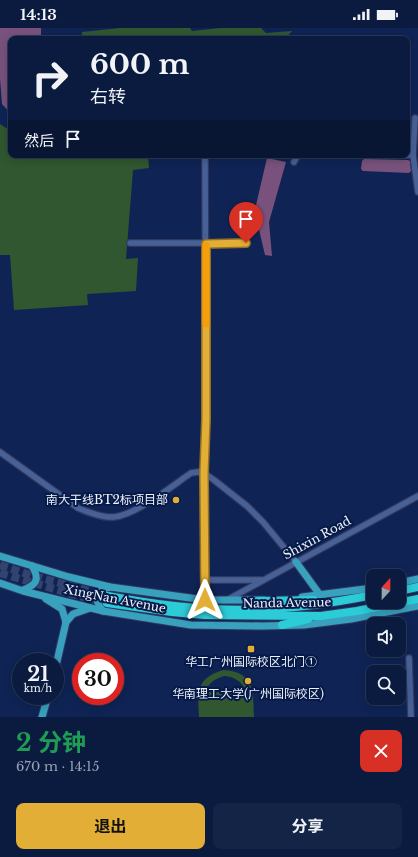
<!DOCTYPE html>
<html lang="zh">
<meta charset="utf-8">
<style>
body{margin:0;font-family:"Libre Baskerville","Noto Sans SC",serif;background:#142447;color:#f1f3f6;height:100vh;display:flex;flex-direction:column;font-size:15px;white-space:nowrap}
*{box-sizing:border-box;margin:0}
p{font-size:13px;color:#9aa1b1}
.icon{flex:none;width:22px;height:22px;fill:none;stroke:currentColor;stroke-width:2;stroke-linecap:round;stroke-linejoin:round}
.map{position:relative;height:689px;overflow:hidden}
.details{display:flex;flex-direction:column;background:#0b1b40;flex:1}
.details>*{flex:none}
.hud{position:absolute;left:8px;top:8px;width:402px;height:122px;border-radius:8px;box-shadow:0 2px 10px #0003,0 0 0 1px #2b3959;background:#0b1b40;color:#f1f3f6;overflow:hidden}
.needle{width:26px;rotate:21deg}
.buttons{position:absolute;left:366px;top:541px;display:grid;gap:8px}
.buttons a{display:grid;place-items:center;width:40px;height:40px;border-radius:8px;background:#0b1b40;box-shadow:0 2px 10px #0003,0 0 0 1px #2b3959;font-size:20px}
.speed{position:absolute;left:12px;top:625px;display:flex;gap:8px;font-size:20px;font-weight:700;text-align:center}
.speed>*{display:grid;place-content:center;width:52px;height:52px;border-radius:50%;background:#0b1b40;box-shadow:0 2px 10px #0003,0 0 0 1px #2b3959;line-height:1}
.speed small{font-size:10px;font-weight:400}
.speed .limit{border:6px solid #d22;background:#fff;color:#111}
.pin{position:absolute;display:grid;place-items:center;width:34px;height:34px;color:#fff;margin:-41px -17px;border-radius:50% 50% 50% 0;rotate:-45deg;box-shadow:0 0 4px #0007}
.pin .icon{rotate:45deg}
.me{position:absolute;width:44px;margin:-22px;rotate:0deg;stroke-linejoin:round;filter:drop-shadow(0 0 3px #0008)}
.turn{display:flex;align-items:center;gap:14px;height:84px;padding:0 16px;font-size:18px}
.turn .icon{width:52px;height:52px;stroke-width:2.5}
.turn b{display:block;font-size:28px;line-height:34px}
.then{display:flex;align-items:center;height:38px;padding:0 16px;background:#0003;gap:8px;font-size:15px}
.round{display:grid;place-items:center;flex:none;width:42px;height:42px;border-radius:8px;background:#142447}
.overview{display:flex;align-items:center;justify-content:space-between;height:68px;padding:0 16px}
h1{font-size:24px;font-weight:700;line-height:30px;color:#1e9e55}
.cta{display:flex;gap:8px;margin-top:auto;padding:8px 16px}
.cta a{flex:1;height:46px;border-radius:8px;background:#e3ae35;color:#111;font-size:16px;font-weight:700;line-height:46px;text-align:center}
.cta a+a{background:#142447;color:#f1f3f6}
.status{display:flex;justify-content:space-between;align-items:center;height:28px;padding:0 20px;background:#0b1b40;direction:ltr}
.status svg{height:11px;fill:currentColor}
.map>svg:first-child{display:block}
.green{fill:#305730;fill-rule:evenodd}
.water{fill:#78527c}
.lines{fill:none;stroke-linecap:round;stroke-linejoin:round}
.highway-tunnel{stroke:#31436e;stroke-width:8;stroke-dasharray:8 4;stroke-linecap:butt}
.minor-casing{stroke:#30385f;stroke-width:8}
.major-casing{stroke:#30385f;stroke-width:9}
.highway-casing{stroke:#30385f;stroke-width:10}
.minor{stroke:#476197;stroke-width:5.5}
.major{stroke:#37a1be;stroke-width:7}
.highway{stroke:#2ccbd8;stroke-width:8}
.route-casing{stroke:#947122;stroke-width:10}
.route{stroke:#e3ae35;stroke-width:7}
.slow{stroke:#f59e0b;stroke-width:7}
.poi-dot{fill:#e3ae35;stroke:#061a49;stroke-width:1.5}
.labels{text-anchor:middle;stroke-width:4;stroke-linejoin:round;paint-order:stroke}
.poi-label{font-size:12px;fill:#eff3f9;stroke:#061a49}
.street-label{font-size:12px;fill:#eff3f9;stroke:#061a49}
</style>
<div class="status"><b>14:13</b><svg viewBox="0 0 49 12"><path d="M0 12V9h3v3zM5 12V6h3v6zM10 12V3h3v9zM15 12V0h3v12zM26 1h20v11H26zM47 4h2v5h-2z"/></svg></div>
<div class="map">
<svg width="418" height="689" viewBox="0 0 418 689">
<rect width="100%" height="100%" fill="#0f2455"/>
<g class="green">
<path d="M120,0H190L192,3L220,0H261L266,5L292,3L285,11H82V4Z"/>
<path d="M0,96L11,103V127H148L149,140L133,142L126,231L138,230L136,263L87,266L88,277L14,282L10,227H0Z"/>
<path d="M223,642C255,644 253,663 254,689H199C198,664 195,651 223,642ZM224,648C235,649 241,653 246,663L205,664C209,655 214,651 224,648Z"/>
</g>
<g class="water">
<path d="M0,0H41V11H11V86L2,76L0,50Z"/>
<path d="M267,130L286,134L269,194L272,228L265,227L257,193L256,177Z"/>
<path d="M364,131L408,132L410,133L411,143L409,145L363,143L361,141L362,133Z"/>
</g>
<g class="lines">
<g class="highway-tunnel">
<path d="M0,537L30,547L108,568"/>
<path d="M0,545L68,565L107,575"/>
</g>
<g class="minor-casing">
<g id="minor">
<path d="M415,90L413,127L418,164"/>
<path d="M205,127L206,391L204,445L205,572"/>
<path d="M401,127H413"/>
<path d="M294,134L298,127"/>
<path d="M130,215H246"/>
<path d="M0,424L78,480C87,484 104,490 114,489C136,487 172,458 191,445L198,444L204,445L214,452L247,478L263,494L296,534"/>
<path d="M205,552H262"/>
<path d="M227,572L418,468"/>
<path d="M409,630L411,689"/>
</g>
</g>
<g class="major-casing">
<g id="major">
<path d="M0,528L69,549L110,559L205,572H264"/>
<path d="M296,534L320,567"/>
<path d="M0,555L23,563L103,583L191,597L263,598L304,597L351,591L418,578"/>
<path d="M399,555L418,551"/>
<path d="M23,562C37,557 40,551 32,538"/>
<path d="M302,569L373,560"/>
<path d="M46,571L62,581L66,594L55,642"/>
<path d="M103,583C93,571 95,563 110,559"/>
<path d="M66,594L73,586L90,580"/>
<path d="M42,689L48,668"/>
</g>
</g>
<g class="highway-casing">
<g id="highway">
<path d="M399,563L418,559"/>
<path d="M108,568C156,577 215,584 264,581C300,580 337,574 373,567"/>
<path d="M259,573L314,572"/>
<path d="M107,575L172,584L205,587L321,588L357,583L418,571"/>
<path d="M282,597L308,591"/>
</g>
</g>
<use href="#minor" class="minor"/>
<use href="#major" class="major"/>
<use href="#highway" class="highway"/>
</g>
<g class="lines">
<g class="route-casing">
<path id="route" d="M205,572L204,445L206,391V216L246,215"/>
</g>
<use href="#route" class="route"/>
<path class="slow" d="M206,217V296"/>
</g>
<g class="poi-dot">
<circle cx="176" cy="472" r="4"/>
<rect x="247" y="617" width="8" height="8" rx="2"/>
<circle cx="248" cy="653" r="4"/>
</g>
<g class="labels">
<g class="poi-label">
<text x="168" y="476" text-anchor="end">南大干线BT2标项目部</text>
<text x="251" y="638">华工广州国际校区北门①</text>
<text x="248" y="670">华南理工大学(广州国际校区)</text>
</g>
<g class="street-label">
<text transform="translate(317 510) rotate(-29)" y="4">Shixin Road</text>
<text transform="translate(115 571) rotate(11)" y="4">XingNan Avenue</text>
<text transform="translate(287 575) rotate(-1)" y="4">Nanda Avenue</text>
</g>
</g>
</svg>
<div class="buttons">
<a><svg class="needle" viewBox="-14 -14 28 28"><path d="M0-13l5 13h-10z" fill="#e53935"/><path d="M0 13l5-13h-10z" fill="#9aa1b1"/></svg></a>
<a><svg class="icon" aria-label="sound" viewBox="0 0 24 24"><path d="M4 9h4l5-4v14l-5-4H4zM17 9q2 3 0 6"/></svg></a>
<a><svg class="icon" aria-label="search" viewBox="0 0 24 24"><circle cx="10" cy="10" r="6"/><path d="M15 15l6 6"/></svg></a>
</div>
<div class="speed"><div>21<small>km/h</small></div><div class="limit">30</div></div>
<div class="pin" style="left:246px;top:215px;background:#d93025"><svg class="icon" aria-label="arrive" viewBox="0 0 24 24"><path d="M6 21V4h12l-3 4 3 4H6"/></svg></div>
<svg class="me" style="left:205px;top:572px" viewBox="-20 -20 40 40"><path d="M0-17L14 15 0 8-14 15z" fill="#e3ae35" stroke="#fff" stroke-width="4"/></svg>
<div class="hud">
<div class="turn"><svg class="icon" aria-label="right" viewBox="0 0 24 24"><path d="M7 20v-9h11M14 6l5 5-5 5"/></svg><div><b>600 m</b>右转</div></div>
<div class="then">然后<svg class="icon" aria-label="arrive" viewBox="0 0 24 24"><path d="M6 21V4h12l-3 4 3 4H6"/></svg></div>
</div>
</div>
<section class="details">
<div class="overview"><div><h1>2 分钟</h1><p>670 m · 14:15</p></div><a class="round" style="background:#d93025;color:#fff"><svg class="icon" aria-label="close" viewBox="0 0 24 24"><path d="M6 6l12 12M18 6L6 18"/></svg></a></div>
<div class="cta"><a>退出</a><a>分享</a></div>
</section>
